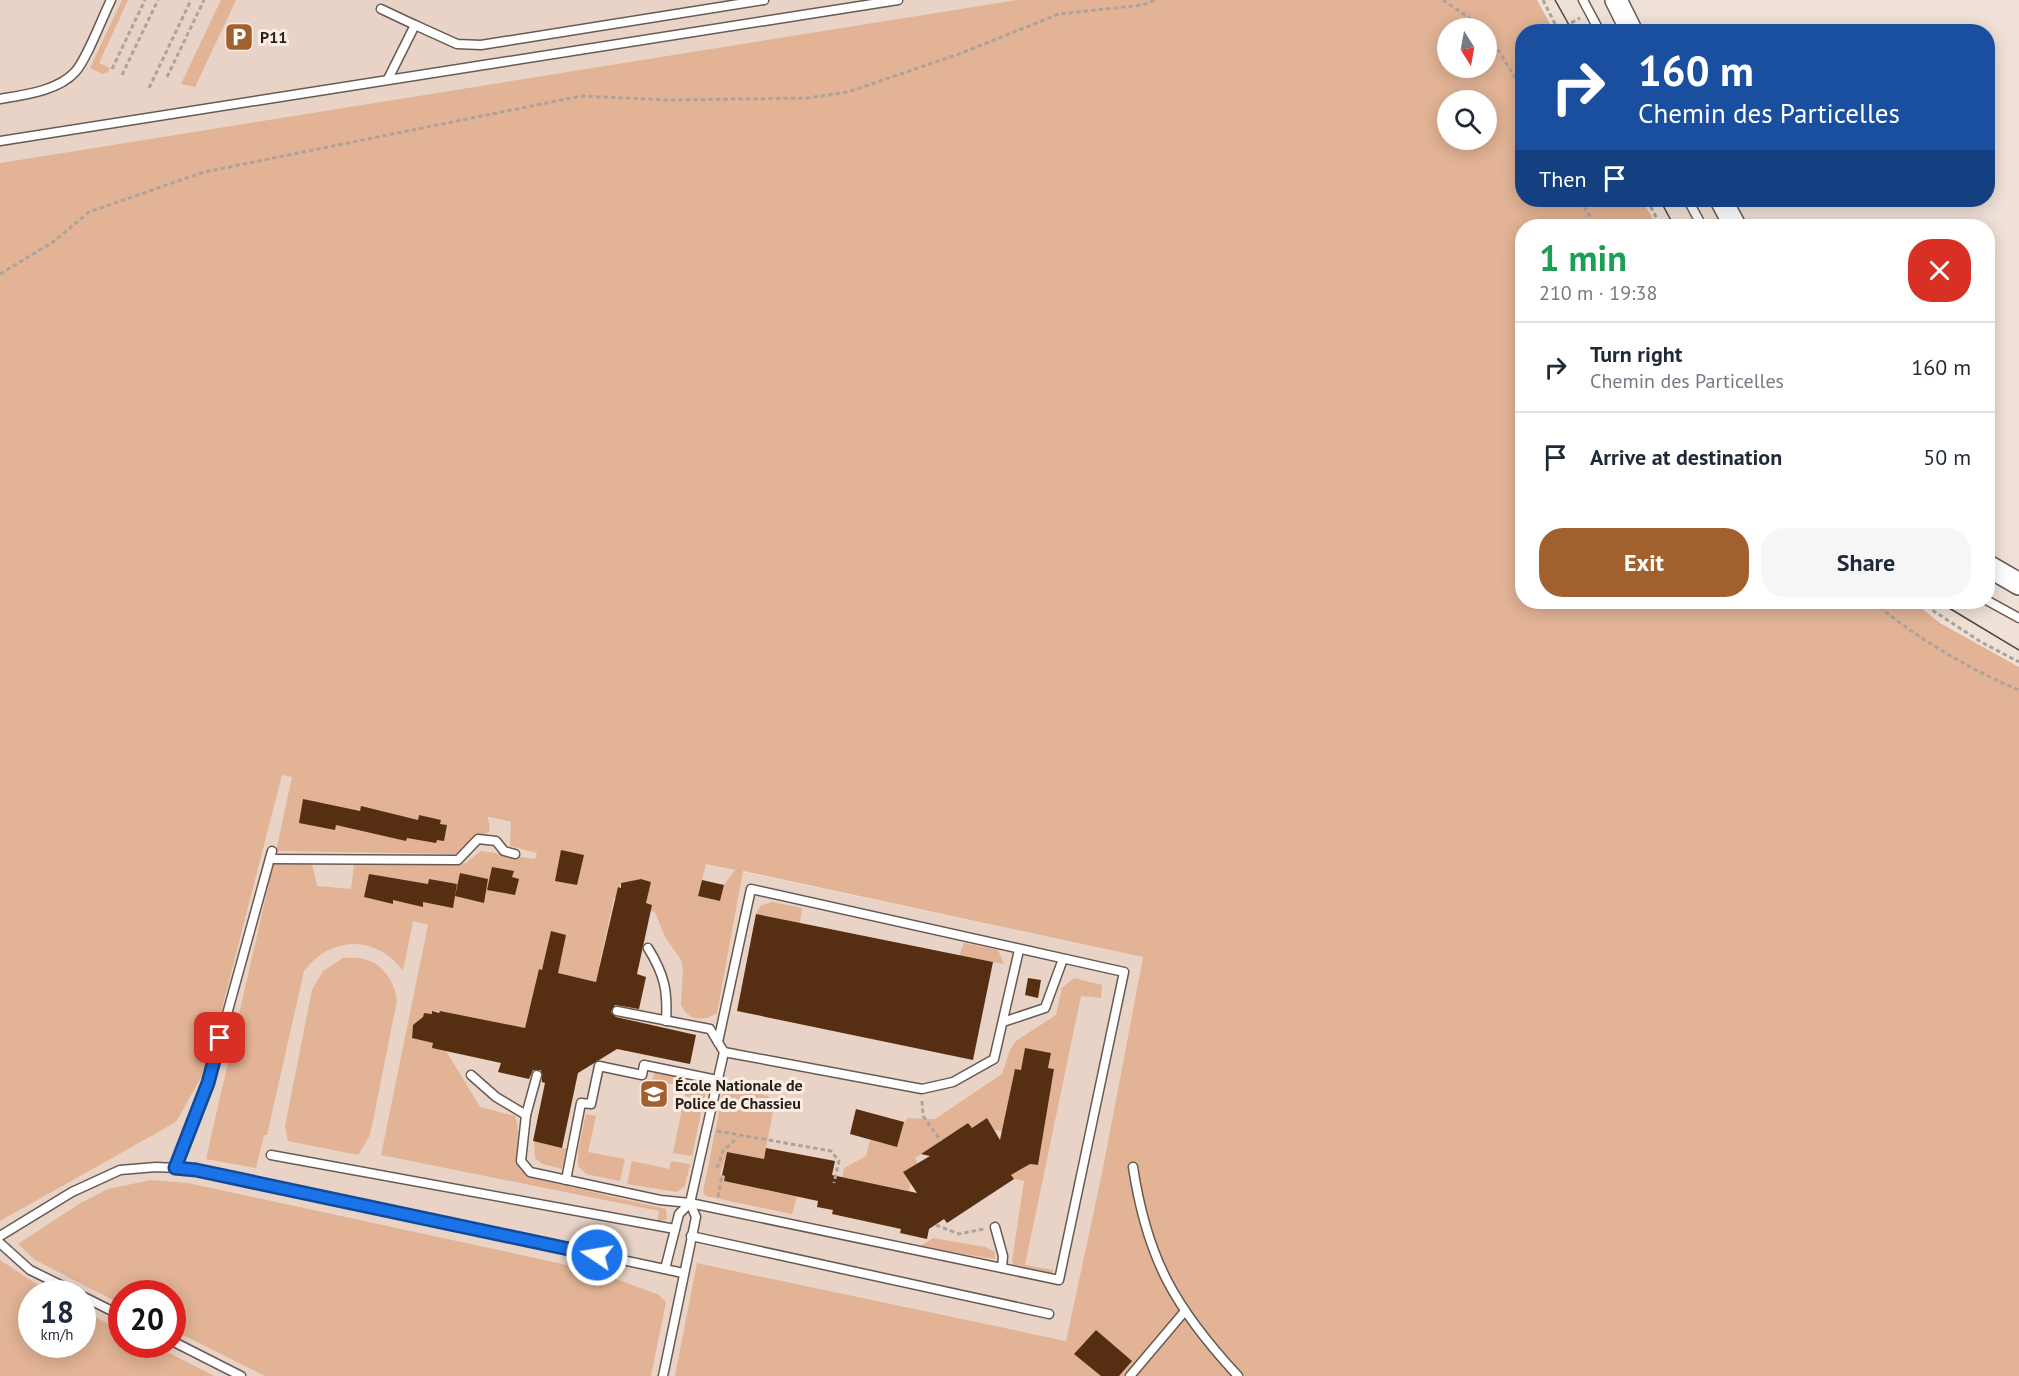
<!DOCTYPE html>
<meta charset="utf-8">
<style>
body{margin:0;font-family:"PT Sans",sans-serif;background:#f6f6f7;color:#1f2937;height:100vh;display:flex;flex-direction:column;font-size:22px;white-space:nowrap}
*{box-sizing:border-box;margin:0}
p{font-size:20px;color:#747a83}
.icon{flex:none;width:33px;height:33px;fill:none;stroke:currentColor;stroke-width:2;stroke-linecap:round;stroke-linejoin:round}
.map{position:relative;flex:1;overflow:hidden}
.sheet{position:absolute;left:1515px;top:219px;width:480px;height:390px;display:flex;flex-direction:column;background:#fff;border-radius:24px;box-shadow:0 3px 15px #0003}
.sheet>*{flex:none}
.banner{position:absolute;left:1515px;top:24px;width:480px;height:183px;border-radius:24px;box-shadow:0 3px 15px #0003;background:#1a4fa0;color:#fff;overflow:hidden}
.needle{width:39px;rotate:169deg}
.fabs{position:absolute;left:1437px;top:18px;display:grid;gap:12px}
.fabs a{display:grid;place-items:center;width:60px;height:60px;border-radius:50%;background:#fff;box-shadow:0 3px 15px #0003;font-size:30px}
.speed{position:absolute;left:18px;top:1280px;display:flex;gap:12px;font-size:30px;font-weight:700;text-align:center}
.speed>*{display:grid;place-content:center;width:78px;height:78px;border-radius:50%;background:#fff;box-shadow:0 3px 15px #0003;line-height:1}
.speed small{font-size:15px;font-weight:400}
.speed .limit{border:9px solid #d22;background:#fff;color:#111}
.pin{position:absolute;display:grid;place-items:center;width:51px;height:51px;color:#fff;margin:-26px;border-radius:12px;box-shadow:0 3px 9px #0006}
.me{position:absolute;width:66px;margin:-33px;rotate:282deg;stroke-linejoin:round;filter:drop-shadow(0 0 4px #0008)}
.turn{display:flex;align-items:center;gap:21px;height:126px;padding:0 24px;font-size:27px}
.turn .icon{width:78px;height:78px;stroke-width:2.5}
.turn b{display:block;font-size:42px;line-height:51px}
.then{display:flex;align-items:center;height:57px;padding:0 24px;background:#0003;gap:12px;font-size:22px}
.round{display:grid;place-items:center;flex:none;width:63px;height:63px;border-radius:24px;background:#f6f6f7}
.summary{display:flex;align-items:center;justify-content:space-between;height:102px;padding:0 24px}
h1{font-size:36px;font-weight:700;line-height:45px;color:#1e9e55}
.cta{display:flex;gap:12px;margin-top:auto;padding:12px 24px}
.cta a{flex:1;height:69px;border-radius:24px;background:#a3602f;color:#fff;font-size:24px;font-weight:700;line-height:69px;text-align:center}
.cta a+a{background:#f6f6f7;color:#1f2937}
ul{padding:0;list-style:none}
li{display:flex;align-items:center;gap:18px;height:90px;padding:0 24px;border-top:2px solid #e0e1e3}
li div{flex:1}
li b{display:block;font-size:22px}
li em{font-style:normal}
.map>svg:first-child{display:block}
.built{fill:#e8d3c6;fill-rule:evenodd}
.green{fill:#e2b395;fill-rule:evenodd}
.building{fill:#562f12}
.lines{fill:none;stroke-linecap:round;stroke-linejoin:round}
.service-casing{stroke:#675a52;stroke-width:11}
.tertiary-casing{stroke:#675a52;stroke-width:24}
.path{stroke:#aea39b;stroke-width:3;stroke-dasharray:4.5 3;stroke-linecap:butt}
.service{stroke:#fff;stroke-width:8}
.tertiary{stroke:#fff;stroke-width:21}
.tram{stroke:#4b443f;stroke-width:1.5}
.route-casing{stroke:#114b97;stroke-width:15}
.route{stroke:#1a73e8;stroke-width:10}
.labels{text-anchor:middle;stroke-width:6;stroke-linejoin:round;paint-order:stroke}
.poi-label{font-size:16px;font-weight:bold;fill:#241f1b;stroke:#fdeee4;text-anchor:start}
</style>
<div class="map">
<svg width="2019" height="1376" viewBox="0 0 2019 1376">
<rect width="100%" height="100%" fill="#efe1d7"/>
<g class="built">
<path d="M0,0H1018L0,163Z"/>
<path d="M282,774L1143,957L1103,1168L1066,1341L698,1263L675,1376H0V1221L176,1121L207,1066ZM32,1293H82V1344H32ZM122,1293H172V1344H122Z"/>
</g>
<g class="green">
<path d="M122,0H128L99,63L110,68L108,72L102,74L90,68Z"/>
<path d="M221,0H236L195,87L181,84Z"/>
<path d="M1017,0H1537L1554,31L1522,32V200H1642L1657,226H1522V602H1914L1940,623L2019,667V1376H675L697,1263L1066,1341L1103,1168L1143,957L743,871L717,1013C703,1022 689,1021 681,1005L683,970L681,960L665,937L655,912L650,911L646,903L651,882L641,879L621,883L616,898H614L599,966L615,970L611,985L539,969L521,1045L509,1025L440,1011L432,1012V1014L424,1013L422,1023L413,1025L412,1038L433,1043V1048L446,1051L480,1107L515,1116C525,1143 506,1153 532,1178L666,1209L667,1219L657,1222L659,1211L381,1155L428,925L413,921L403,971C377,935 331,935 304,971L267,1135H264L256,1168L206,1159L274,861L312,864L317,886L351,889L354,864L455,865L466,863L481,851L535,859L537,853L510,846L511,822L488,817L490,831L457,854L276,851L292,777L282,775L207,1067L176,1122L0,1221V163ZM1448,28H1486V68H1448ZM1448,100H1486V140H1448ZM706,864L735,870L724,885L720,901L698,896Z"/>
<path d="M772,902L802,908L800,923L756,914L760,906Z"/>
<path d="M964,943L998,950L1004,964L959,956Z"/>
<path d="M343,958C373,954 392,971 397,1000L372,1126L369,1137L358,1155L288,1141L285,1126L312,990L323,971Z"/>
<path d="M1074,978L1102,985L1101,998L1081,996L1025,1265L1053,1270L1052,1275L1014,1266L1012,1261L1024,1181L1014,1179L1011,1175L1030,1164L1038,1165L1054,1069L1048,1068L1051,1053L1025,1048L1021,1070L1015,1069L1002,1131L972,1128L968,1123L915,1158L918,1164L903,1172L910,1183L909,1191L848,1178L842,1180L844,1168L866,1156L870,1140L897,1147L904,1122L908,1118L935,1119L1002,1074L1010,1050L1016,1041L1056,1015L1062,988Z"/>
<path d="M655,1071L701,1079L707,1088L704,1100L685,1096L686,1087L652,1080Z"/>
<path d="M732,1088L768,1096L774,1106L764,1159L727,1152L720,1174L725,1176L724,1181L797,1197L792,1214L706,1196L703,1192L723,1092Z"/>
<path d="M683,1104L702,1108L692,1156L673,1153Z"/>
<path d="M586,1114L596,1116L588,1152L625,1159L620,1181L586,1174L578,1166V1151Z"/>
<path d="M534,1141L568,1149L562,1169L542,1164L535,1158Z"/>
<path d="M632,1161L669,1169L671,1161L690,1164L685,1186L677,1192L627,1184Z"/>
<path d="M151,1180L188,1183L595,1271L659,1295L666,1302L651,1376H265L173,1330L172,1293H122L121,1304L35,1260L18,1244L79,1204L108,1189Z"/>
<path d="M933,1238L985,1247L995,1252V1259L919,1247Z"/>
<path d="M0,1260L50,1293H32V1344H82L83,1311L121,1330L122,1344H152L214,1376H0Z"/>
</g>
<g class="building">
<path d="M303,799L360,811L361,806L418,820L419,815L441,820L440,824L447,825L444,841L437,840L436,843L407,838L406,841L336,825L335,830L299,823Z"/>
<path d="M561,850L584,855L577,885L555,881Z"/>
<path d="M492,867L514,871L512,877L519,879L515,895L487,890Z"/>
<path d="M460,873L488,879L484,903L455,896Z"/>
<path d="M369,874L428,884L429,879L457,884L453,908L423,902V907L393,900V904L364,897Z"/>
<path d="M641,879L651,882L646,903L652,905L637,974L646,977L639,1009L615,1005L611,1012L616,1017L696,1035L690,1064L617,1049L578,1073L562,1148L533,1141L545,1083L542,1082L541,1070H533L529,1079L498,1072L501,1063L432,1048L433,1043L412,1038L413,1025L423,1017L424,1013L432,1014V1011L439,1013L440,1011L525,1028L539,969L542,970L551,931L566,935L558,973L596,982L618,887L621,888V883Z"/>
<path d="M702,880L724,885L720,901L698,896Z"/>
<path d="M756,914L993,962L973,1060L737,1011Z"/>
<path d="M1028,978L1041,980L1038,998L1025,995Z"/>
<path d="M1025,1048L1051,1053L1048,1068L1054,1069L1038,1165L1030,1164L1011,1175L1014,1179L947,1223L944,1219L929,1229L927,1239L900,1233L901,1229L832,1214L833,1210L817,1207L818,1201L724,1181L725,1176L722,1175L727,1152L764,1159L766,1148L835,1161L832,1175L917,1193L903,1172L930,1156L921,1154L968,1123L972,1128L987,1118L1000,1140L1015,1069L1021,1070Z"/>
<path d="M856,1109L904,1122L897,1147L850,1134Z"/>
<path d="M1096,1330L1132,1361L1119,1376H1101L1074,1354Z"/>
</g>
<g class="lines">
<g class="service-casing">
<g id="service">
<path d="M1583,0L1600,32"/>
<path d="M381,9L415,25L388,79"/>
<path d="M415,25L457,44L481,45L764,0"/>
<path d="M0,99C23,95 58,91 75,72C87,59 102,18 111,0"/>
<path d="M0,141L898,0"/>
<path d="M1688,200L1702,226"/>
<path d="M1988,601L2019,618"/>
<path d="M270,859L458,860L478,839L496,841L504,851L515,854"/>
<path d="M648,948C664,974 668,990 666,1021"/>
<path d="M617,1011L710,1029L724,1052"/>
<path d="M1003,1022L1045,1008L1063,959"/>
<path d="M471,1075L496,1097L526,1115L521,1161L530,1172L660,1200L690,1203L1059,1280L1124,972L751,889L718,1042"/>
<path d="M526,1115L537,1075"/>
<path d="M271,1155L675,1229"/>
<path d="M1133,1167C1147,1259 1175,1308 1238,1376"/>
<path d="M175,1168L208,1083L272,851"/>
<path d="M566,1180L581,1103L591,1104L599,1066L642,1075L644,1065L717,1080"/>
<path d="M995,1227L1003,1256L1002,1268"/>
<path d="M0,1236L72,1192L120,1170L156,1167L196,1169L683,1273"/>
<path d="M691,1236L1049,1314"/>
<path d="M0,1243L30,1270L77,1293"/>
<path d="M665,1269L679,1214L690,1203L724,1052L922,1089L953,1082L994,1059L1019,950"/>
<path d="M82,1296L122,1316"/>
<path d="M172,1341L241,1376"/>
<path d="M663,1376L696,1217L690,1203"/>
<path d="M1130,1376L1185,1311"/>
</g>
</g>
<g class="tertiary-casing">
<g id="tertiary">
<path d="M1616,0L1632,32"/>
<path d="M1721,200L1735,226"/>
<path d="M1988,566L2019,584"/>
</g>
</g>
<g class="path">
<path d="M1443,0L1484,28"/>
<path d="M1543,0L1558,30"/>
<path d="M1486,30L1522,89"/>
<path d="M1558,30L1580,18"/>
<path d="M112,69L145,0"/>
<path d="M122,75L158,0"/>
<path d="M167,77L204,0"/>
<path d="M149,88L191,0"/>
<path d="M1580,200L1596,226"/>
<path d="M1647,200L1661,226"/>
<path d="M0,274L53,242L89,212L204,172L581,96L669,100L808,98L848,92L959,54L1059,14L1143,5L1155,0"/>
<path d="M1874,602C1913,636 1970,670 2019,690"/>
<path d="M1920,602L1981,642L2019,662"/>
<path d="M922,1101L923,1116L941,1141"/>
<path d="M717,1131L831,1151L839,1161L834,1183"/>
<path d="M717,1168L723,1151L738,1137"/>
<path d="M718,1197L722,1175"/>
<path d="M936,1225L959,1234L984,1229"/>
</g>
<use href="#service" class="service"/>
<use href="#tertiary" class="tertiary"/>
<g class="tram">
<path d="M1555,0L1573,32"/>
<path d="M1660,200L1674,226"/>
<path d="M1939,602L2019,650"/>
</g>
</g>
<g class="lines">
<g class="route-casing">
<path id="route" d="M220,1038L208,1083L175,1168L196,1170L597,1255"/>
</g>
<use href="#route" class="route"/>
</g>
<defs>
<g id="parking-square" transform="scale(1.5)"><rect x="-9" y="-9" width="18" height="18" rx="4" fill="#a3602f" stroke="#fdeee4"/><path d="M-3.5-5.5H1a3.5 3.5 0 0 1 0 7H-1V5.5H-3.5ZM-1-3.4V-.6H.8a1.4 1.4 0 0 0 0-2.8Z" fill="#fff"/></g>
<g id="university-square" transform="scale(1.5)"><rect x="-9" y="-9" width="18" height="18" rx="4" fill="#a3602f" stroke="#fdeee4"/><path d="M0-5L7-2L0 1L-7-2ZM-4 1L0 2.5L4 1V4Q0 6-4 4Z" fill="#fff"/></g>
</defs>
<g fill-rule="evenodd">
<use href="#parking-square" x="239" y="37"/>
<use href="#university-square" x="654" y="1094"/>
</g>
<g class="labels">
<g class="poi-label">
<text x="260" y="43">P11</text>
<text x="675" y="1091">École Nationale de<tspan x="675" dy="18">Police de Chassieu</tspan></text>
</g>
</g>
</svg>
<div class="fabs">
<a><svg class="needle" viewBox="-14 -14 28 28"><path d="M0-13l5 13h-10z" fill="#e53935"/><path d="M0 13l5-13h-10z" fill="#747a83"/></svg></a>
<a><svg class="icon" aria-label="search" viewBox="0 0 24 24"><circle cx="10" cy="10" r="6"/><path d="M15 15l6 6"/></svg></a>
</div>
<div class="speed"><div>18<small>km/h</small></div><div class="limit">20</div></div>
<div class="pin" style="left:220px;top:1038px;background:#d93025"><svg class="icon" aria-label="arrive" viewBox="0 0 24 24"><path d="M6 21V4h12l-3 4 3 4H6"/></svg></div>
<svg class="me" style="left:597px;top:1255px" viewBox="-20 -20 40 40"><circle r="17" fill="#1a73e8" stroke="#fff" stroke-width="3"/><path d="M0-11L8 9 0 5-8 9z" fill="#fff"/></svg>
<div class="banner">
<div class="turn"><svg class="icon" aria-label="right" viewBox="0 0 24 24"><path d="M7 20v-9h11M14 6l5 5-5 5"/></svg><div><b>160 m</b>Chemin des Particelles</div></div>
<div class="then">Then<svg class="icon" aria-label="arrive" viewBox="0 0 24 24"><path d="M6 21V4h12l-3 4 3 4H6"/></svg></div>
</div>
<section class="sheet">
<div class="summary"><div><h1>1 min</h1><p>210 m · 19:38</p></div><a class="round" style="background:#d93025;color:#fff"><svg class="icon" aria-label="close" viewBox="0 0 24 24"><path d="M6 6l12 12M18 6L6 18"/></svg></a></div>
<ul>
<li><svg class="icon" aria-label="right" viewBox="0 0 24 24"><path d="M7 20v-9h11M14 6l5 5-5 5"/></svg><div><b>Turn right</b><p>Chemin des Particelles</p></div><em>160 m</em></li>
<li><svg class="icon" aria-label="arrive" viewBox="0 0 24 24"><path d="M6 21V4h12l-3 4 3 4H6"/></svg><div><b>Arrive at destination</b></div><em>50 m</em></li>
</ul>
<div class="cta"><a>Exit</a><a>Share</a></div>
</section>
</div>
